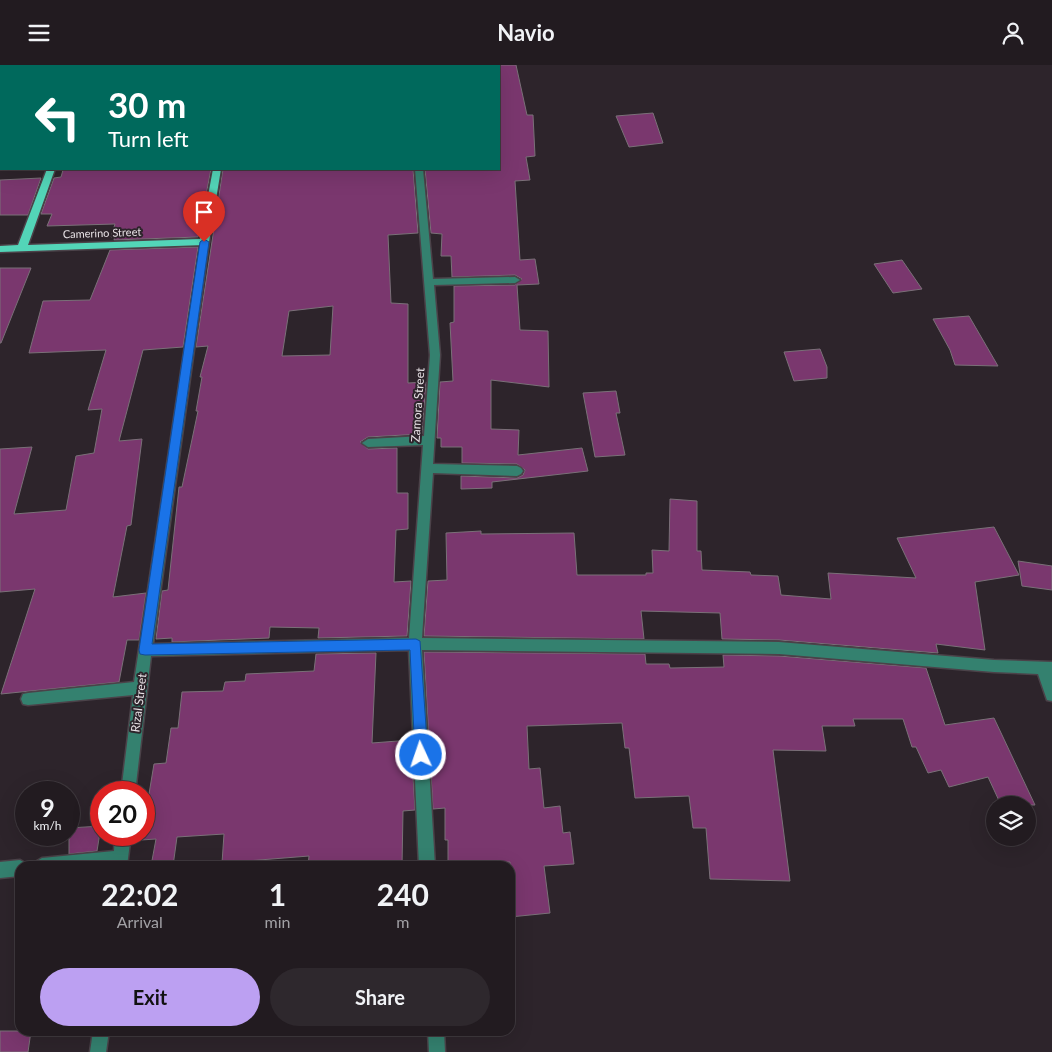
<!DOCTYPE html>
<style>
body{margin:0;font-family:Lato,sans-serif;background:#2e282d;color:#f1f3f6;height:100vh;display:flex;flex-direction:column;font-size:19px;white-space:nowrap}
*{box-sizing:border-box;margin:0}
p{font-size:16px;color:#a2a1a5}
.icon{flex:none;width:28px;height:28px;fill:none;stroke:currentColor;stroke-width:2;stroke-linecap:round;stroke-linejoin:round}
.map{position:relative;flex:1;overflow:hidden}
.panel{position:absolute;left:15px;top:796px;width:500px;height:175px;display:flex;flex-direction:column;background:#221b20;border-radius:15px;box-shadow:0 5px 20px #0002,0 0 0 1px #3f393e}
.panel>*{flex:none}
.guide{position:absolute;left:0px;top:0px;width:500px;height:105px;box-shadow:0 5px 20px #0002,0 0 0 1px #3f393e;background:#00695c;color:#fff;overflow:hidden}
.tools{position:absolute;left:986px;top:731px;display:grid;gap:10px}
.tools a{display:grid;place-items:center;width:50px;height:50px;border-radius:50%;background:#221b20;box-shadow:0 5px 20px #0002,0 0 0 1px #3f393e;font-size:25px}
.speed{position:absolute;left:15px;top:716px;display:flex;gap:10px;font-size:25px;font-weight:700;text-align:center}
.speed>*{display:grid;place-content:center;width:65px;height:65px;border-radius:50%;background:#221b20;box-shadow:0 5px 20px #0002,0 0 0 1px #3f393e;line-height:1}
.speed small{font-size:12px;font-weight:400}
.speed .limit{border:8px solid #d22;background:#fff;color:#111}
.pin{position:absolute;display:grid;place-items:center;width:42px;height:42px;color:#fff;margin:-51px -21px;border-radius:50% 50% 50% 0;rotate:-45deg;box-shadow:0 0 5px #0007}
.pin .icon{rotate:45deg}
.me{position:absolute;width:55px;margin:-28px;rotate:357deg;stroke-linejoin:round;filter:drop-shadow(0 0 4px #0008)}
.turn{display:flex;align-items:center;gap:18px;height:105px;padding:0 25px;font-size:22px}
.turn .icon{width:65px;height:65px;stroke-width:2.5}
.turn b{display:block;font-size:35px;line-height:42px}
.eta{display:flex;justify-content:space-evenly;align-items:center;height:85px;text-align:center}
.eta b{font-size:30px;font-weight:700;line-height:35px}
.button{display:flex;gap:10px;margin-top:auto;padding:10px 25px}
.button a{flex:1;height:58px;border-radius:30px;background:#bca0f2;color:#111;font-size:20px;font-weight:700;line-height:58px;text-align:center}
.button a+a{background:#2e282d;color:#f1f3f6}
header{display:flex;justify-content:space-between;align-items:center;height:65px;padding:0 25px;background:#221b20;font-size:22px;font-weight:700}
.map>svg:first-child{display:block}
.building{fill:#7a376e;stroke:#7a7078;fill-rule:evenodd}
.lines{fill:none;stroke-linecap:round;stroke-linejoin:round}
.minor-casing{stroke:#4b4249;stroke-width:3}
.major-casing{stroke:#4b4249;stroke-width:3}
.minor{fill:#34816f;fill-rule:evenodd}
.major{fill:#53d5b8;fill-rule:evenodd}
.route{fill:#1a73e8;stroke:#114b97}
.labels{text-anchor:middle;stroke-width:4;stroke-linejoin:round;paint-order:stroke}
.far-street-label{font-size:11px;fill:#e7e1e5;stroke:#2d242b}
.street-label{font-size:12px;fill:#e7e1e5;stroke:#2d242b}
</style>
<header><svg class="icon" aria-label="menu" viewBox="0 0 24 24"><path d="M4 6h16M4 12h16M4 18h16"/></svg>Navio<svg class="icon" aria-label="person" viewBox="0 0 24 24"><circle cx="12" cy="8" r="4"/><path d="M4 21q1-7 8-7t8 7"/></svg></header>
<div class="map">
<svg width="1052" height="987" viewBox="0 0 1052 987">
<rect width="100%" height="100%" fill="#2d242b"/>
<g class="building">
<path d="M499,0H516L527,50H533L535,91L526,92L530,115L515,116L520,195L535,194L539,219L517,220L520,265L548,266L549,322L491,315V364L519,365L518,390L582,383L588,406L492,417V423L461,424V411L517,413L523,410L525,405L517,399L462,398V382H441V373H437L440,317L453,316L450,258L454,257V221L515,220L522,214L515,210L452,212L451,191H441L442,169L431,168L425,104H499Z"/>
<path d="M653,48L663,78L629,82L616,51Z"/>
<path d="M83,104H211L198,172L114,175L115,171L111,172L115,159L47,161L52,149H41L54,113L61,112L63,105Z"/>
<path d="M223,104H413L418,168L388,170L391,238L408,239V318L426,317L422,369L368,372L360,377L368,384L397,383V428H408V464L396,465L394,517L411,516L407,571L318,573L319,563L270,562L269,573L172,577V573L156,574L162,526L168,525L179,422H182L198,346H196L202,312H200L208,281L196,282ZM333,241L330,290L282,291L289,246Z"/>
<path d="M41,113L28,150H0V115Z"/>
<path d="M198,182L183,282L143,285L119,376L142,374L131,460L127,461L113,532L146,528L139,575H127L119,617L1,629L35,524L0,527V384L32,382L14,449L66,445L76,391L94,388L102,344L88,345L106,285L29,288L43,236L90,235L110,185Z"/>
<path d="M902,195L922,224L893,228L874,199Z"/>
<path d="M0,203H31L1,278H0Z"/>
<path d="M969,251L998,301L955,300L950,285L933,254Z"/>
<path d="M820,284L827,302V313L794,316L784,287Z"/>
<path d="M616,326L620,348H616L625,390L595,392L583,328Z"/>
<path d="M670,434L697,436V486H701L702,505L750,507L751,510L778,511L781,530L831,534L828,508L916,513L897,473L994,462L1019,510L975,517L985,585L936,579L938,588L779,575L722,574L720,548L641,546L644,574L424,571L428,516L447,515L446,468L481,466V469L574,468L577,510H646V508H653L652,485L669,486Z"/>
<path d="M1018,496L1052,501V525L1022,521Z"/>
<path d="M424,587L645,589L646,599H669L670,603L724,602L723,590L779,591L926,603L945,660L994,653L1035,740H1001L988,712L949,722L941,705L928,708L916,682H912L903,654H853L855,661H822L826,686L773,685L790,816L710,814L706,763H693L689,731L635,733L629,683H625L622,658L527,661L529,704L540,703L544,743L560,741L563,768L570,767L574,799L544,801L550,848L510,852V797L448,800V775H445V743L433,744Z"/>
<path d="M376,588L372,678L411,675L415,745L403,746L402,801H308L309,791L222,798L224,769L177,772L173,801H151L156,774L141,775L142,770H144V759L154,699L166,698L171,663H178L182,627L223,626L225,617L245,616L246,609L314,606L316,589Z"/>
<path d="M101,761L97,786L69,789V763Z"/>
<path d="M0,966H31L28,987H0Z"/>
</g>
<g class="lines">
<g class="minor-casing">
<g id="minor">
<rect x="404" y="0" width="8" height="1"/>
<rect x="0" y="77" width="1" height="6"/>
<path d="M415,104H423L433,214L515,212L520,215L515,218L434,220L440,290L433,399L517,401L521,403L523,406L521,409L517,411L433,408L422,573L779,577L994,595L1052,597V636L1047,635L1038,609L994,607L779,589L422,585L435,801H419L409,585L151,591L135,728H121L133,630L28,640L23,639L21,634L23,629L28,628L134,617L201,175H207L209,177L153,579L409,573L423,380L368,382L362,378L368,374L424,371L430,290Z"/>
<path d="M115,770H131L127,801H34L37,796L42,793L114,786Z"/>
<path d="M20,795L25,798L27,801H20V811L0,813V797Z"/>
<path d="M93,966H109L106,987H90Z"/>
<path d="M428,966H444L445,987H429Z"/>
</g>
</g>
<g class="major-casing">
<g id="major">
<rect x="81" y="0" width="8" height="1"/>
<path d="M47,104H55L28,180L200,174L213,104H221L209,177L204,180L0,187V181L18,180Z"/>
</g>
</g>
<use href="#minor" class="minor"/>
<use href="#major" class="major"/>
</g>
<path class="route" d="M204,174L209,177L152,579L416,574L420,576L428,690L426,695L421,697L417,695L415,690L410,585L145,590L140,589L139,585L200,177Z"/>
<g class="labels">
<g class="far-street-label">
<text transform="translate(102 168) rotate(-2)" y="4">Camerino Street</text>
</g>
<g class="street-label">
<text transform="translate(418 340) rotate(-86)" y="4">Zamora Street</text>
<text transform="translate(139 638) rotate(-83)" y="4">Rizal Street</text>
</g>
</g>
</svg>
<div class="tools">
<a><svg class="icon" aria-label="layers" viewBox="0 0 24 24"><path d="M12 4l9 5-9 5-9-5zM3 14l9 5 9-5"/></svg></a>
</div>
<div class="speed"><div>9<small>km/h</small></div><div class="limit">20</div></div>
<div class="pin" style="left:204px;top:177px;background:#d93025"><svg class="icon" aria-label="arrive" viewBox="0 0 24 24"><path d="M6 21V4h12l-3 4 3 4H6"/></svg></div>
<svg class="me" style="left:421px;top:690px" viewBox="-20 -20 40 40"><circle r="17" fill="#1a73e8" stroke="#fff" stroke-width="3"/><path d="M0-11L8 9 0 5-8 9z" fill="#fff"/></svg>
<div class="guide">
<div class="turn"><svg class="icon" aria-label="left" viewBox="0 0 24 24"><path d="M17 20v-9H6M10 6l-5 5 5 5"/></svg><div><b>30 m</b>Turn left</div></div>
</div>
<section class="panel">
<div class="eta">
<div><b>22:02</b><p>Arrival</p></div>
<div><b>1</b><p>min</p></div>
<div><b>240</b><p>m</p></div>
</div>
<div class="button"><a>Exit</a><a>Share</a></div>
</section>
</div>
